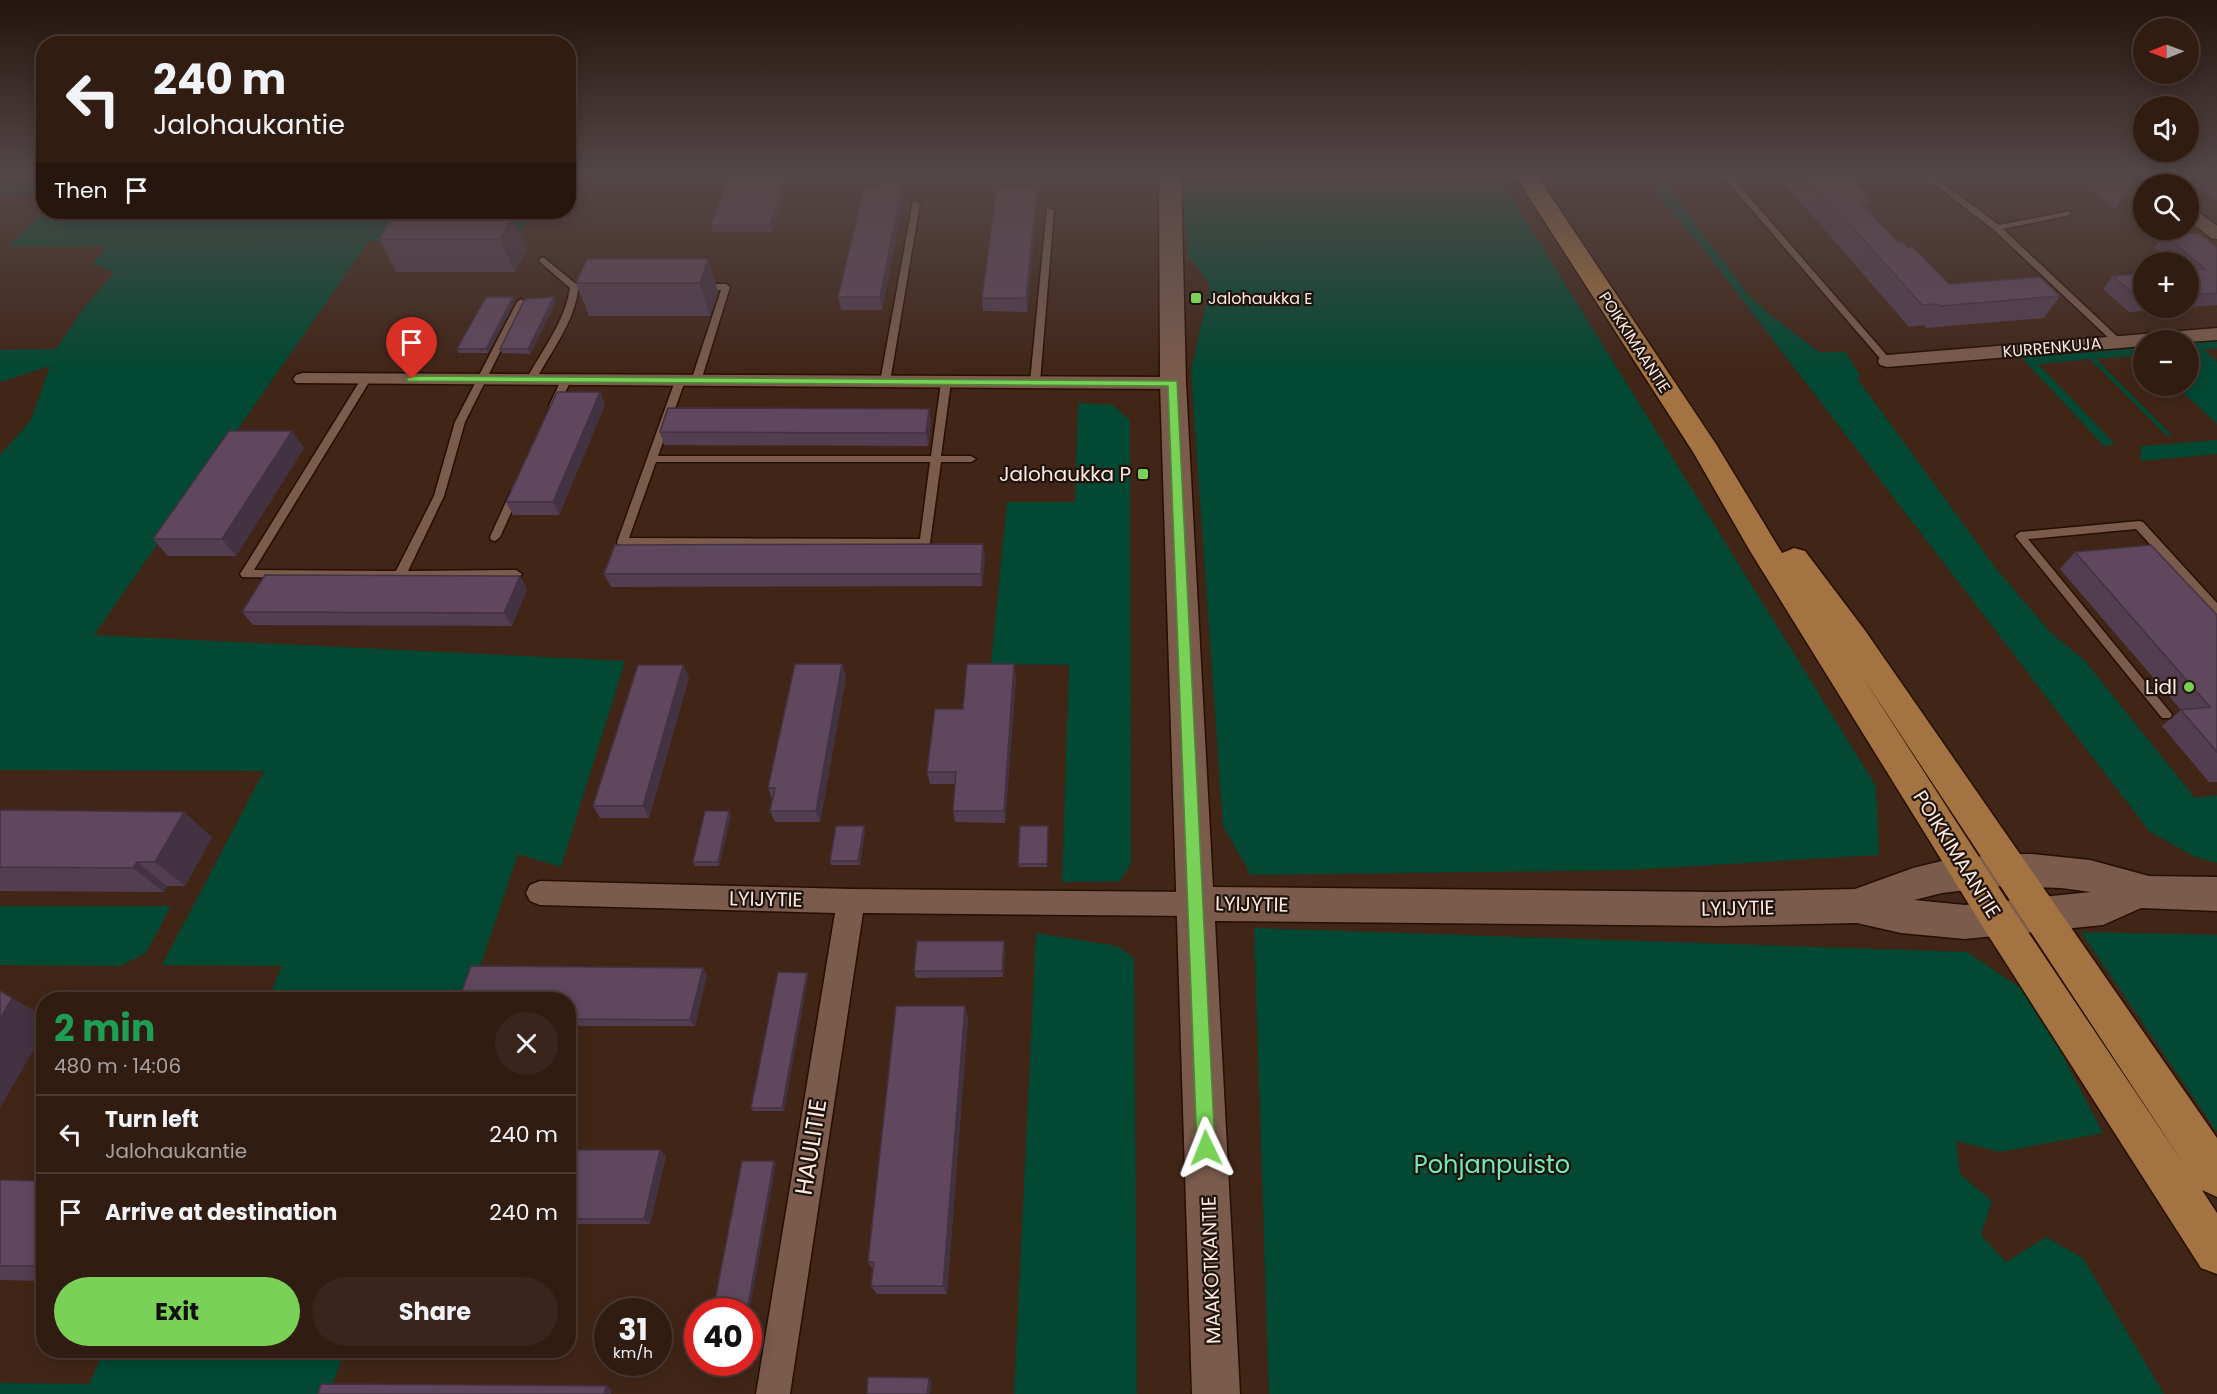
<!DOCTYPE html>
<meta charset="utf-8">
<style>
body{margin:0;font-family:Poppins,sans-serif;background:#39251b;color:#f1f3f6;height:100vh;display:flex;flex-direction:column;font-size:22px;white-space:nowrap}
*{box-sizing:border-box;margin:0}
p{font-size:20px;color:#a8a19f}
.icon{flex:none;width:33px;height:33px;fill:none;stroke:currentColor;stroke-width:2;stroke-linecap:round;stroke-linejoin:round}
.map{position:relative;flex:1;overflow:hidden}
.panel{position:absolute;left:36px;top:992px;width:540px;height:366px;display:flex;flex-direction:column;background:#311c12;border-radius:24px;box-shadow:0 3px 15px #0003,0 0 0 2px #4c3a32}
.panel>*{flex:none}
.top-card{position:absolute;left:36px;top:36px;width:540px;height:183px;border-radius:24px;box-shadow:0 3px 15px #0003,0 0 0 2px #4c3a32;background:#311c12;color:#f1f3f6;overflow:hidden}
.needle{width:39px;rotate:269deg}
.fabs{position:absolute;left:2133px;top:18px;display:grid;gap:12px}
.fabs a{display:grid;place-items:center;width:66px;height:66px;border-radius:50%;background:#311c12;box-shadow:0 3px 15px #0003,0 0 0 2px #4c3a32;font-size:30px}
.speed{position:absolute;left:594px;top:1298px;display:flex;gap:12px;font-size:30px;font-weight:700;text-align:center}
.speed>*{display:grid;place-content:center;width:78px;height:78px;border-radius:50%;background:#311c12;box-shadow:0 3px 15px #0003,0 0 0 2px #4c3a32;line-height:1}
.speed small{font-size:15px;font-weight:400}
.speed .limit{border:9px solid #d22;background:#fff;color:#111}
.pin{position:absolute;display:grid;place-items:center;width:51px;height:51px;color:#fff;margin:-62px -26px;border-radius:50% 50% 50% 0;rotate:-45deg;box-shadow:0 0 6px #0007}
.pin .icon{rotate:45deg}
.me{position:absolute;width:66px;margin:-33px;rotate:358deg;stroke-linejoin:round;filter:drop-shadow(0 0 4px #0008)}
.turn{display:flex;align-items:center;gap:21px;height:126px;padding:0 18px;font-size:27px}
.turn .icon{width:78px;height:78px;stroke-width:2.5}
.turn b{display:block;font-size:42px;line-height:51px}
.then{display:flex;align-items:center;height:57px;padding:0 18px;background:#0003;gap:12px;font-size:22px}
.round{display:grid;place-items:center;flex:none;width:63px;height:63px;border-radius:32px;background:#39251b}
.head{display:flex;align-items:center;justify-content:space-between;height:102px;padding:0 18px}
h1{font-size:36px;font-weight:700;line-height:45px;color:#1e9e55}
.button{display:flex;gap:12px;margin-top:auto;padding:12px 18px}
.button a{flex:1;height:69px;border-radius:36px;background:#79d157;color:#111;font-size:24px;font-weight:700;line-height:69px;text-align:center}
.button a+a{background:#39251b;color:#f1f3f6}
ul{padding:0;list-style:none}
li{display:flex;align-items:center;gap:18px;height:78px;padding:0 18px;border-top:2px solid #4c3a32}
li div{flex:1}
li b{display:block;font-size:22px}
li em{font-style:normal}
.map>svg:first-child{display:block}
.green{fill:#024832}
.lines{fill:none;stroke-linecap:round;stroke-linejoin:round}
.lane-casing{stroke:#260e03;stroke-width:3}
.street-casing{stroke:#260e03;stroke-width:3}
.secondary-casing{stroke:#260e03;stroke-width:3}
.primary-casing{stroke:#260e03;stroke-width:3}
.lane{fill:#7a5b4c;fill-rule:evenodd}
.street{fill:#7a5b4c;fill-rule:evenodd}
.secondary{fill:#7a5b4c;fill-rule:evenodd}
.primary{fill:#a37342;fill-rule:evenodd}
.wall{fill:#533d50}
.shaded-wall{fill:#433241}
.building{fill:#60475d;stroke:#433241;stroke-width:1.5}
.route{fill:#79d157;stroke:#4f8839;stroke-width:1.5}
.poi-dot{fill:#79d157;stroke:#1f130d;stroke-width:2}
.labels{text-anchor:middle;stroke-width:4.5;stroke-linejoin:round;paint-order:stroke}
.far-poi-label{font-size:16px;fill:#fdeae1;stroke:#1f130d;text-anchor:start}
.far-street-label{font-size:16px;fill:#fdeae1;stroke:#1f130d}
.poi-label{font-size:20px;fill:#fdeae1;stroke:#1f130d;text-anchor:end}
.street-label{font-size:20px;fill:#fdeae1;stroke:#1f130d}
.near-street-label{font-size:24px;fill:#fdeae1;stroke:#1f130d}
.near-park-label{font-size:24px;fill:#73e9b9;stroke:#1f130d}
</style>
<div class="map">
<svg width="2217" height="1394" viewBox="0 0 2217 1394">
<rect width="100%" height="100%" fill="#412618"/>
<g class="green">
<rect x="0" y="174" width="43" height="22"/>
<path d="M1181,177L1500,179L1876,786L1879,855L1628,870L1251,875L1223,826L1191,371L1210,285L1188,255Z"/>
<path d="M1661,181H1670L1684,209L1748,294L1768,313L1819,352H1845L1861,377L1857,378L1994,566L2050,632L2085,661L2195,798L2217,795V863L2193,856L2149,831L1701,246L1652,190Z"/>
<path d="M43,211L532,212L516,242L369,241L94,635L625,661L561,867L518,854L469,999H268L282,966L162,965L264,771L0,770V455L31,420L50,366L0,382V350L56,349L83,309L114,273L93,263L107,246L8,247Z"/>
<path d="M2217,341V348L2204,350L2217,362V424L2176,386H2188L2189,343Z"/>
<path d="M2143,347V355L2096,359L2172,435H2166L2090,359L2038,364L2115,444L2104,446L2021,357Z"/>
<path d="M1078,403L1113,405L1130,421L1131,864L1120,881L1062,882L1069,665L991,664L1007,502H1075Z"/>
<path d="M2217,440V454L2141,461V446Z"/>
<path d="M0,906H171L146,953L120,966L0,965Z"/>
<path d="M1254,928L1967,952L2031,995L2103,1133L2000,1152L1956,1141L1960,1174L1992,1201L1981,1235L2006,1262L2046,1237L2083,1258L2164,1394H1269Z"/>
<path d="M2081,932L2217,935V1132Z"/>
<path d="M1036,933L1117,946L1134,958L1137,1394H1014Z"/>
<path d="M105,1350H345L329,1394H0V1383L89,1384Z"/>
</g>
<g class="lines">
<g class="lane-casing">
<g id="lane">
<path d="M1721,174H1729L1890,359V363H1884Z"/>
<path d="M1921,174H1930L1999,225L2070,211V215L2003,229L2121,340V344H2115L1994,230Z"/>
<path d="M913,201L920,203L890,382L885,385L880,382Z"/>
<path d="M1047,208L1054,210L1040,382L1035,385L1030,382Z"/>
<path d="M543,257L576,284H592L596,287L592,290H578C574,323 551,351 536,380L531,383L526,380C542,350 565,322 570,288L540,262L539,260Z"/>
<path d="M702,284H726L730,287L701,381L696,384L691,381L721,290L699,289V285Z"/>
<path d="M521,299L525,302L465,422L444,496L408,571L516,570L522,574L520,577L400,579L242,577L240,574L242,571L361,379L366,376L371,379L254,570L396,571L434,496L455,422L517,302Z"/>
<path d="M566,377L571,380L559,406L554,409L551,408L549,406L561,380Z"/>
<path d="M680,378L685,381L658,456H931L941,382L946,379L951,382L941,456H971L976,459L971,462H941L930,543L925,547L618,545L617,542L675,381ZM656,462H930L920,539L629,538Z"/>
<path d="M515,489L520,493L500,537L495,541L491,540L490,537L510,493Z"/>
<path d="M2139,521L2143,522L2217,603V614L2213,613L2136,529L2028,539L2170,712L2172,715L2170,718H2162L2015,536L2020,532Z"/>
</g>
</g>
<g class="street-casing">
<g id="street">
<path d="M2146,174H2162L2169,184H2153Z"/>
<path d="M2188,207L2194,209L2217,226V239L2211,238L2188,220Z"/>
<path d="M2217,328V340L2188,342L2144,340V346L1887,367L1880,365L1878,361L1880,357L1887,355Z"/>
<path d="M303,373L1173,377L1180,379L1183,383L1180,387L1173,389L296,383L293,379L296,375Z"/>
<path d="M540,881L851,889L1196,892L1206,895L1210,904L1206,913L1196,916L863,913L790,1394H756L835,913L540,905L530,901L526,893L530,885Z"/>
</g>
</g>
<g class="secondary-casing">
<path id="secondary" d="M1159,174H1181L1186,383L1213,887L1719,892L1855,889L1913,868L1942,861L2001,854H2031L2090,860L2149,876L2217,877V911L2141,908L2103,925L1965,939L1901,933L1857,923L1719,926L1215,921L1240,1394H1192L1160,383ZM2001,886L2061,888L2091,892L1965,905L1914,900L1942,893Z"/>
</g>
<g class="primary-casing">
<path id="primary" d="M1514,174H1536L1716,444L1782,553L1794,548L1805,551L1864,629L2217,1138V1197L2202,1190L2217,1213V1274L2201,1268L1986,932L1750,551L1693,452ZM1862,676L2181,1160L2012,908Z"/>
</g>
<use href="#lane" class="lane"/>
<use href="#street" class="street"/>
<use href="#secondary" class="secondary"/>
<use href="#primary" class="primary"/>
</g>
<g class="wall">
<path d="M754,174H790L772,232H713L711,225Z"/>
<path d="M1788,174H1805L1867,194L1866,196L1870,199L1865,208L1898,242L1908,248L1949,284L2060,296L2044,318L1926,328L1924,325L1909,327L1784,183Z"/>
<path d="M2077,174H2130L2132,186L2115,210L2078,178Z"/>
<path d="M2195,174H2217V201L2197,186Z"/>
<path d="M902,184L904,197L882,310H841L838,297L880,189Z"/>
<path d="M1037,202L1027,312L983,311L982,298Z"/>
<path d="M513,217L527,250L515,272H396L379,239Z"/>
<path d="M2164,235L2217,248V305L2188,307V262H2172L2154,248Z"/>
<path d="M708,259L718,292L710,316H589L576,283Z"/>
<path d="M2144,274V308H2185L2129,312L2103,289L2113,276Z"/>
<path d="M513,297L515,301L488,353H459L457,349Z"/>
<path d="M554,297L556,302L530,354L502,353L500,349Z"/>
<path d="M600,392L605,405L559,515H513L506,502Z"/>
<path d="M929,409L931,422L928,446L664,445L660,432Z"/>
<path d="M304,448L236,556H168L153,539Z"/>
<path d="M2075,552L2217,615V782H2209L2162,726L2181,710L2060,569Z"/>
<path d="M985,557L982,586L611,587L604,574Z"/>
<path d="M527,589L512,626L253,625L242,612Z"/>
<path d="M842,664L846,677L820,822H775L770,811L772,799L768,788Z"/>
<path d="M1014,664L1016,677L1005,823L955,822L953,811L955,784H930L927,772L963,709Z"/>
<path d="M689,677L649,818H600L593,806Z"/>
<path d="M0,810L212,837L185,886H167L164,892L0,891Z"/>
<path d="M729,811L731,815L719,866H695L693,862Z"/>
<path d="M864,826L865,830L860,865H831L830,861Z"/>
<path d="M1048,826L1047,867H1019L1018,864Z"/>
<path d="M1005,948L1003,977L916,978L914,971Z"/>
<path d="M703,968L707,975L695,1026H568V999Z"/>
<path d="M807,973L808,976L784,1111H753L751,1108Z"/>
<path d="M965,1006L968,1019L947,1294H877L871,1286L873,1270L868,1262Z"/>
<path d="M568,1150H660L666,1156L650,1224H568Z"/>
<path d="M0,1180L44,1181V1281L0,1280Z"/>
</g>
<g class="shaded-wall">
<path d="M786,174H790L772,232L770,225Z"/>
<path d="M902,184L904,197L882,310L880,297Z"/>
<path d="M1037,189V202L1027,312L1026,298Z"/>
<path d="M513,217L527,250L515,272L500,239Z"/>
<path d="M708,259L718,292L710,316L700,283Z"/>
<path d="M513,297L515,301L488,353L486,349Z"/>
<path d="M554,297L556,302L530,354L528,349Z"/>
<path d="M600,392L605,405L559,515L553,502Z"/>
<path d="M929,409L931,422L928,446L926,433Z"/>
<path d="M292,431L304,448L236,556L222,539Z"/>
<path d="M983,544L985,557L982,586L981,574Z"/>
<path d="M520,576L527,589L512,626L504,613Z"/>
<path d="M842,664L846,677L820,822L816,811Z"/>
<path d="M1014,664L1016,677L1005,823L1004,811Z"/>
<path d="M683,665L689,677L649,818L643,806Z"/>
<path d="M729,811L731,815L719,866L718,862Z"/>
<path d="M184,812L212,837L185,886L155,862Z"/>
<path d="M864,826L865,830L860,865L858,861Z"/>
<path d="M137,862L167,886L164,892L133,868Z"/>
<path d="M1004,941L1005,948L1003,977L1002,971Z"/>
<path d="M703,968L707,975L695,1026L690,1020Z"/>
<path d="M807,973L808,976L784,1111L782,1108Z"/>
<path d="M12,998L44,1016V1032L0,1108V1019Z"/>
<path d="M965,1006L968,1019L947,1294L943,1286Z"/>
<path d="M660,1150L666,1156L650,1224L644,1219Z"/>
<path d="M774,1161L776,1164L748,1319V1311H747Z"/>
<path d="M929,1378L932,1382L930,1394H927Z"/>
<path d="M606,1386L612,1390L611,1394H604Z"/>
</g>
<g class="building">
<path d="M754,174H786L770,225H711L730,176H753Z"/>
<path d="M1805,174H1848L1867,194H1864L1870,199L1858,200L1898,242H1903L1908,248L1913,247L1949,284L2040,277L2060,296L1940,306L1937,304L1922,305Z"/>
<path d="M2118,174H2130L2132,186Z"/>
<path d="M2208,174H2217V181Z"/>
<path d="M881,184H902L880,297H838L864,189H880Z"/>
<path d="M997,189H1037L1026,298H982Z"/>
<path d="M394,216L513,217L500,239H379Z"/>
<path d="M2198,233L2217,248V293L2188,295V270L2205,269L2164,235Z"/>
<path d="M587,259H708L700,283H576Z"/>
<path d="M2144,274V299H2139L2113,276Z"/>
<path d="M486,297H513L486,349H457Z"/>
<path d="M554,297L528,349H500L525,299Z"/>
<path d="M557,392H600L553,502H506Z"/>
<path d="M668,408L929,409L926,433L660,432Z"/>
<path d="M229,431H292L222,539H153Z"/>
<path d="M983,544L981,574H604L615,545Z"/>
<path d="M2151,545L2217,615V752L2181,710L2210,707L2075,552Z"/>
<path d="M265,575L520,576L504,613L242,612Z"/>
<path d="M795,664H842L816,811H770L775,788H768Z"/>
<path d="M967,664H1014L1004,811H953L956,772H927L935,709H963Z"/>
<path d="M638,665H683L643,806H593Z"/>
<path d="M0,810L184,812L155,862H137L133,868L0,867Z"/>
<path d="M705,811H729L718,862H693Z"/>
<path d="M836,826H864L858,861H830Z"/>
<path d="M1020,826H1048L1047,864H1018Z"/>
<path d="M917,941H1004L1002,971H914Z"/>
<path d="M471,966L703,968L690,1020L568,1019V999H459Z"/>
<path d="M778,972L807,973L782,1108H751Z"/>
<path d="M0,991L12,998L0,1019Z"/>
<path d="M896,1006H965L943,1286H871L874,1262H868Z"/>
<path d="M568,1150H660L644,1219H568Z"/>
<path d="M742,1161H774L747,1311H713Z"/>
<path d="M0,1180L44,1181V1266H0Z"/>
<path d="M868,1377L929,1378L927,1394H867Z"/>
<path d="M321,1384L606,1386L604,1394H318Z"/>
</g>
<linearGradient id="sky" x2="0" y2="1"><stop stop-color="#24150d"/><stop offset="0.47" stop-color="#544748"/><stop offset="1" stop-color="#544748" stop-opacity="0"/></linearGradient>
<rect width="2217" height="369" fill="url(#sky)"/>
<path class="route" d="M412,376L1177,381L1215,1148L1212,1154L1206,1157L1200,1154L1197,1148L1168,386L408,381L406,379Z"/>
<g class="poi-dot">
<rect x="1190" y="292" width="12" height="12" rx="3"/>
<rect x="1137" y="468" width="12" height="12" rx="3"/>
<circle cx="2189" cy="687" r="6"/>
</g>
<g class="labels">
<g class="far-poi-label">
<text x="1208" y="304">Jalohaukka E</text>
</g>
<g class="far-street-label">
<text transform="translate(1635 342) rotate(57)" y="6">POIKKIMAANTIE</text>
<text transform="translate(2052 347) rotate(-5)" y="6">KURRENKUJA</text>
</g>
<g class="poi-label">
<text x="1131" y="481">Jalohaukka P</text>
<text x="2177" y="694">Lidl</text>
</g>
<g class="street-label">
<text transform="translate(1957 854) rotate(58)" y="7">POIKKIMAANTIE</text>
<text transform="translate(766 899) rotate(1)" y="7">LYIJYTIE</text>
<text transform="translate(1252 904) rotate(1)" y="7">LYIJYTIE</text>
<text transform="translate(1738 908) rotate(-1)" y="7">LYIJYTIE</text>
<text transform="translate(1211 1270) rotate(-92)" y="7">MAAKOTKANTIE</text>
</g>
<g class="near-street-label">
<text transform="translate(811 1147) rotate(-81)" y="8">HAULITIE</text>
</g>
<g class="near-park-label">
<text x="1492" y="1173">Pohjanpuisto</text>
</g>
</g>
</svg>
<div class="fabs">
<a><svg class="needle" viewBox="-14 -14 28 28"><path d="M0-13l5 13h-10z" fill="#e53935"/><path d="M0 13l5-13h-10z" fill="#a8a19f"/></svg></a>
<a><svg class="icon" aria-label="sound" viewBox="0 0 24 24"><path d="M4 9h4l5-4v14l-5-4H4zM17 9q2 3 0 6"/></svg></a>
<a><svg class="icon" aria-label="search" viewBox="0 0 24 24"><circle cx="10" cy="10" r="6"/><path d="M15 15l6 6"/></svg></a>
<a>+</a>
<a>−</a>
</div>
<div class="speed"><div>31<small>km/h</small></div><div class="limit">40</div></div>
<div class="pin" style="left:412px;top:379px;background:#d93025"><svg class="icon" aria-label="arrive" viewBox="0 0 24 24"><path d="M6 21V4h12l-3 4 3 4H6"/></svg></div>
<svg class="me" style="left:1206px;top:1148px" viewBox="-20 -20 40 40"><path d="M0-17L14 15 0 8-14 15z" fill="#79d157" stroke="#fff" stroke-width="4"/></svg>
<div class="top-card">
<div class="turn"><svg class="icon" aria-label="left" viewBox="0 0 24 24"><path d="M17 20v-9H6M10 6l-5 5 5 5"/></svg><div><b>240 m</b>Jalohaukantie</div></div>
<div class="then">Then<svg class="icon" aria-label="arrive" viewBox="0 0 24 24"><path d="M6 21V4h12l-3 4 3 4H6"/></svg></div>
</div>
<section class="panel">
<div class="head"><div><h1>2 min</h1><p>480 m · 14:06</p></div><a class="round"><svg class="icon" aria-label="close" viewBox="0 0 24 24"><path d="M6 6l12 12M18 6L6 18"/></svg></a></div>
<ul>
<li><svg class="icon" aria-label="left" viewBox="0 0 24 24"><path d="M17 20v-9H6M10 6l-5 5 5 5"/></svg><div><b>Turn left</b><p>Jalohaukantie</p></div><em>240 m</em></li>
<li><svg class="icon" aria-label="arrive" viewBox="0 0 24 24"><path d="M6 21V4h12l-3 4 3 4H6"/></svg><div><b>Arrive at destination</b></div><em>240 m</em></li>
</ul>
<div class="button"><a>Exit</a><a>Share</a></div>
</section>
</div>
